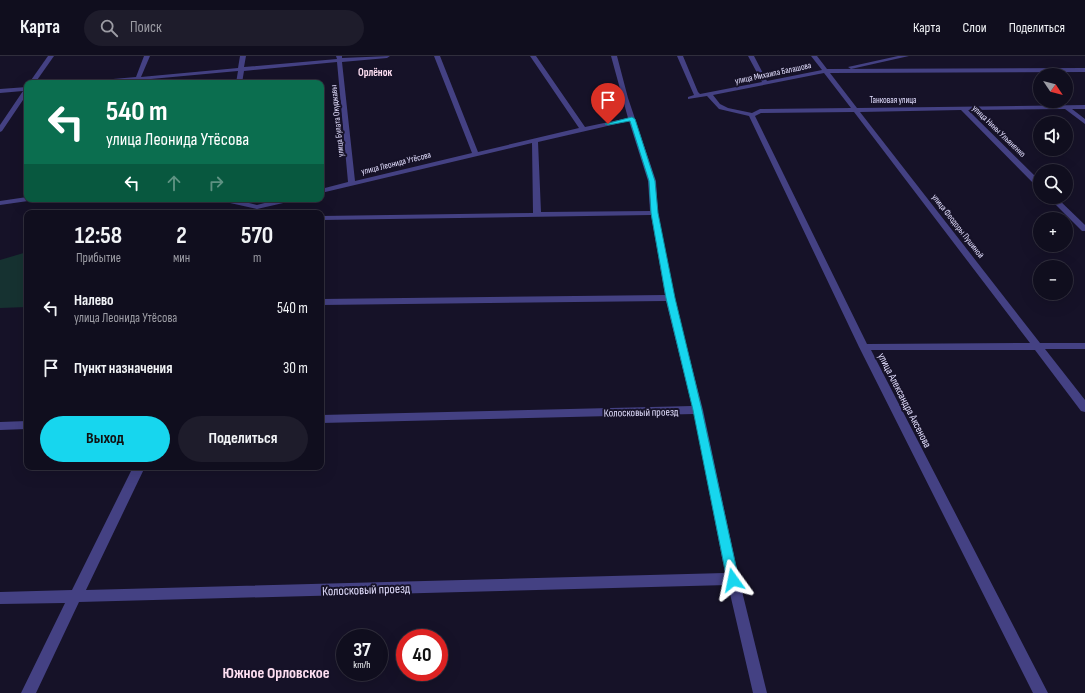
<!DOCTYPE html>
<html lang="ru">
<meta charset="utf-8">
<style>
body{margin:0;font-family:"Sofia Sans Condensed",sans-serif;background:#1e1c2b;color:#f1f3f6;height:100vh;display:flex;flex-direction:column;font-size:15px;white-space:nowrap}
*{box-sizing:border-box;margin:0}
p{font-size:13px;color:#9c9ca4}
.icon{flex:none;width:22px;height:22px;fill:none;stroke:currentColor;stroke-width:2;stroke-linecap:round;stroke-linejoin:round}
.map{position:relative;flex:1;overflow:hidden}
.side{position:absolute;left:24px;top:154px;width:300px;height:260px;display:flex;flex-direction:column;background:#100e1e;border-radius:8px;box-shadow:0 4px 16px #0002,0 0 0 1px #302e3c}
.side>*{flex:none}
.banner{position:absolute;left:24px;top:24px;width:300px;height:122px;border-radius:8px;box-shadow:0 4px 16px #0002,0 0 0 1px #302e3c;background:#0b6e4f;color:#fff;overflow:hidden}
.needle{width:26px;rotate:125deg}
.fabs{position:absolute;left:1033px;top:12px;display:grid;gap:8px}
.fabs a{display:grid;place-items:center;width:40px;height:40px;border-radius:50%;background:#100e1e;box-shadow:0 4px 16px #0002,0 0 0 1px #302e3c;font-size:20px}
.speed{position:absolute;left:336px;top:573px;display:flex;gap:8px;font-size:20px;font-weight:700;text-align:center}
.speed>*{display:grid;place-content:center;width:52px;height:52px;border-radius:50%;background:#100e1e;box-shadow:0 4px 16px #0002,0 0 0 1px #302e3c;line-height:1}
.speed small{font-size:10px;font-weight:400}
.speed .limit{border:6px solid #d22;background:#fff;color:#111}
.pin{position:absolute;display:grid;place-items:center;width:34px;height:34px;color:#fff;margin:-41px -17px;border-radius:50% 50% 50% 0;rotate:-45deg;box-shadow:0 0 4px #0007}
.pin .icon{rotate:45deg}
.me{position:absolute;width:44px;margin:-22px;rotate:348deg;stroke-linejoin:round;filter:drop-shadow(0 0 3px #0008)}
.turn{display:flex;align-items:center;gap:14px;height:84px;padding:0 16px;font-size:18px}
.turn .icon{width:52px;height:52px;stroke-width:2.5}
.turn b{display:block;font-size:28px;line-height:34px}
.lanes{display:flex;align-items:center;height:38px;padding:0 16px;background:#0003;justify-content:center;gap:20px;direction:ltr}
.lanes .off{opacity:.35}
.eta{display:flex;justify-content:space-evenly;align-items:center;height:68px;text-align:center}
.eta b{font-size:24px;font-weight:700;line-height:28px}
.action{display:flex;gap:8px;margin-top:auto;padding:8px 16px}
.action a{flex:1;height:46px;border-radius:24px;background:#17d6ee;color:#111;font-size:16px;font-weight:700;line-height:46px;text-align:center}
.action a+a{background:#1e1c2b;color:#f1f3f6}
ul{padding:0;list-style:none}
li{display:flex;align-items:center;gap:12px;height:60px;padding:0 16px}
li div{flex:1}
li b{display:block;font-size:15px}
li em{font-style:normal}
header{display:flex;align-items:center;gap:24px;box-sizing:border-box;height:56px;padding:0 20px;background:#100e1e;border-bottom:1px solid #302e3c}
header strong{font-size:19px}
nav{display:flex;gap:22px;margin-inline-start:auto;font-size:14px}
.search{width:280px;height:36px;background:#1e1c2b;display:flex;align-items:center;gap:10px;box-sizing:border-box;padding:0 14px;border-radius:22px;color:#9c9ca4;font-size:15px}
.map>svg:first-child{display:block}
.green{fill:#163231}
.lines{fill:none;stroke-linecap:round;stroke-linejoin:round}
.minor{fill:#444183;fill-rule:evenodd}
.route{fill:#17d6ee;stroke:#0f8b9b}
.labels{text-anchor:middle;stroke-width:4;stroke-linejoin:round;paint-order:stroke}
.far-street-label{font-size:9px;fill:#e0dcfc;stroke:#161228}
.far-quarter-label{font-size:11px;font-weight:bold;fill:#fddef1;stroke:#161228}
.street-label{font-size:11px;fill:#e0dcfc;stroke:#161228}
.near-street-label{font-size:13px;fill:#e0dcfc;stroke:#161228}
.near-quarter-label{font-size:16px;font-weight:bold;fill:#fddef1;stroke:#161228}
</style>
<header>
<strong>Карта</strong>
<div class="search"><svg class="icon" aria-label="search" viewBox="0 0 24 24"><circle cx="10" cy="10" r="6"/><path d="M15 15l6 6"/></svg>Поиск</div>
<nav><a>Карта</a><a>Слои</a><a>Поделиться</a></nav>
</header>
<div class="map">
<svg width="1085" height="637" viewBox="0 0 1085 637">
<rect width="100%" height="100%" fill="#161228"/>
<path class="green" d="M27,196V251L0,252V204Z"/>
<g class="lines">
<g class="minor">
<path d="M48,0H54L35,27H29Z"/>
<path d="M144,0H150L141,21L238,12L240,0H246L244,11L337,3L336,0H342V2L390,0L387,2L342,6L355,125L472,97L434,0H440L478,96L579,72L530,0H536L585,71L628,62L611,0H617L628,42L656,125L658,157L674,242L703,354L739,523L767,637H753L728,529L79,546L36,637H21L65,547L0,548V536L72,534L133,411H145L86,534L725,517L694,358L321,367V359L692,350L666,245L321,249V243L665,239L651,159L321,164V160L533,157L532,87L321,137V133L348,126L337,6L244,15L242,27H236L238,15L140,24L139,27H133L134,25L87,27L90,25L136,21ZM629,65L648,125L650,155L541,156L538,86Z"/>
<path d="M677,0H683L698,36L700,38L762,26L748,0H754L767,25L822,14L811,0H817L827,13L1085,12V16L830,17L857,52L1085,49V53H1072L1085,63V68L1065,53L968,54L1040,125V131H1037L961,54L860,56L1040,287H1085V293H1045L1085,344V356L1081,355L1035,294H871L1048,637H1033L859,291L749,60L719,53L707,40L688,43V41L694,39ZM824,17L851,52L760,53L752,57L728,52L720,48L713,39ZM854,56L1030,287L867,288L755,60L761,57Z"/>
<path d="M898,0H909L851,13L848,11Z"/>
<path d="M27,31V38L2,75L0,76V69L23,35L0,37V33Z"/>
<path d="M27,141V143H32L28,145L0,149V145Z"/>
<path d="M1048,141H1056L1085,169V175H1082Z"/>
<path d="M220,143H233L257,149L280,143H293L292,145L257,153L221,145Z"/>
<path d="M27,365V373L0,374V366Z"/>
</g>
</g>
<path class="route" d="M632,61L635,63L655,125L658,157L675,242L702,354L739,524L737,527L733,529L729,527L727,524L693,354L666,242L651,157L649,125L630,65L608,69L605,68Z"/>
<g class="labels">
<g class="far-street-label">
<text transform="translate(773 17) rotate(-12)" y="3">улица Михаила Балашова</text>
<text x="893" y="47">Танковая улица</text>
<text transform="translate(337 65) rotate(-96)" y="3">улица Булата Окуджавы</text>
<text transform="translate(999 75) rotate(44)" y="3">улица Нины Ульяненко</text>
<text transform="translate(396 107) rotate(-14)" y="3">улица Леонида Утёсова</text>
<text transform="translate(958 170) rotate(52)" y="3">улица Феодоры Пушиной</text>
</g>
<g class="far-quarter-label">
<text x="375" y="20">Орлёнок</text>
</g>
<g class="street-label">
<text transform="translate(905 344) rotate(63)" y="4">улица Александра Аксенова</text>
<text transform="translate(641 356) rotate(-1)" y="4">Колосковый проезд</text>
</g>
<g class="near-street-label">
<text transform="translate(366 533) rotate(-2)" y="5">Колосковый проезд</text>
</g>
<g class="near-quarter-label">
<text x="276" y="622">Южное Орловское</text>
</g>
</g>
</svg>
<div class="fabs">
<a><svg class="needle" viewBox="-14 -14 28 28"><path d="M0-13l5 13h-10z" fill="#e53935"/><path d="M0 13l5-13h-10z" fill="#9c9ca4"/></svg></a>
<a><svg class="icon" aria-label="sound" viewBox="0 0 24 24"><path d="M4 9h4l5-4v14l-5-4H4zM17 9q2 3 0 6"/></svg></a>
<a><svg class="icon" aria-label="search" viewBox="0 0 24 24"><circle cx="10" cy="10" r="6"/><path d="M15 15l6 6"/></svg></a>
<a>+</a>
<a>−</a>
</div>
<div class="speed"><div>37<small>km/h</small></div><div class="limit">40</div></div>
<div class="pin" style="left:608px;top:68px;background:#d93025"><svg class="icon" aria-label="arrive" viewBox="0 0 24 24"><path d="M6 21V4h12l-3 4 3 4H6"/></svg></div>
<svg class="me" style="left:733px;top:524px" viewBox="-20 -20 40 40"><path d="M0-17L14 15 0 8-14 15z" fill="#17d6ee" stroke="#fff" stroke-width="4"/></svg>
<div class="banner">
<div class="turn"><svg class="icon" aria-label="left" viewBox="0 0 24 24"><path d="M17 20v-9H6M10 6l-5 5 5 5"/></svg><div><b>540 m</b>улица Леонида Утёсова</div></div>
<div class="lanes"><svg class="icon" aria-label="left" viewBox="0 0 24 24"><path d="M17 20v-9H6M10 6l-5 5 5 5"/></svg><svg class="icon off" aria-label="ahead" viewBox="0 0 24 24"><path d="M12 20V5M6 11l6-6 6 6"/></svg><svg class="icon off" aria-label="right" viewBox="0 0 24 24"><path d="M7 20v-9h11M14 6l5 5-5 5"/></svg></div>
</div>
<section class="side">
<div class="eta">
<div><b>12:58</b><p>Прибытие</p></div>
<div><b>2</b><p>мин</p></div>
<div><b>570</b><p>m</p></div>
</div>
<ul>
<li><svg class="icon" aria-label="left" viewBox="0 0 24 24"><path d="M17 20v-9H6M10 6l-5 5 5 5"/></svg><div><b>Налево</b><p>улица Леонида Утёсова</p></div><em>540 m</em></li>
<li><svg class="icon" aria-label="arrive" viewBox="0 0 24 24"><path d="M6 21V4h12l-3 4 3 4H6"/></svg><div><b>Пункт назначения</b></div><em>30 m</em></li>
</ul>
<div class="action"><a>Выход</a><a>Поделиться</a></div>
</section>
</div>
